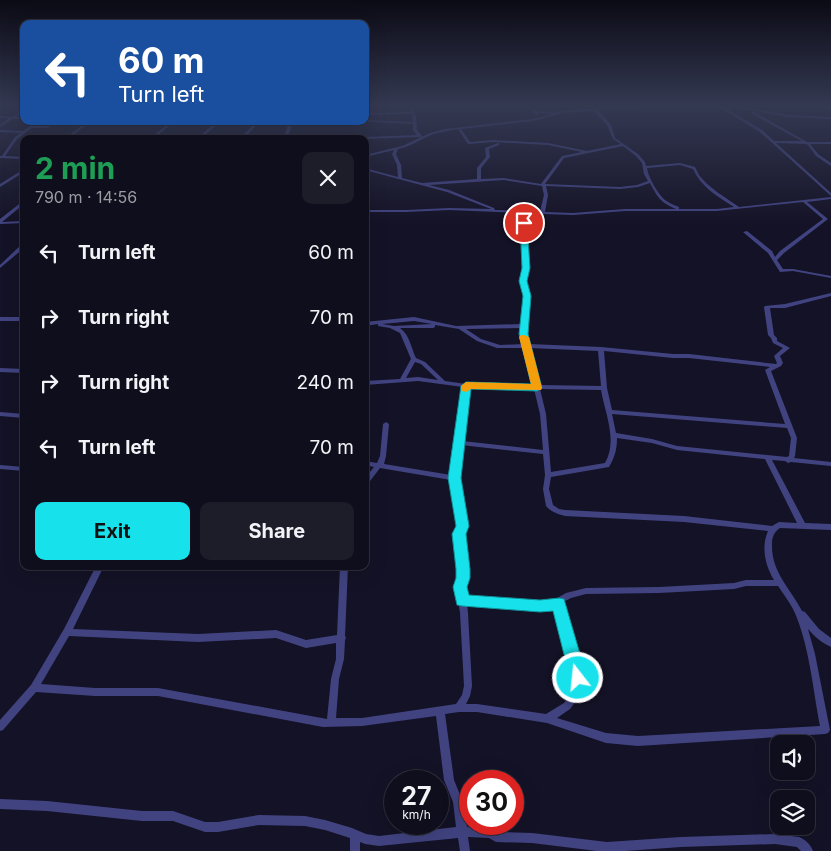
<!DOCTYPE html>
<meta charset="utf-8">
<style>
body{margin:0;font-family:Inter,sans-serif;background:#1d1c29;color:#f1f3f6;height:100vh;display:flex;flex-direction:column;font-size:19px;white-space:nowrap}
*{box-sizing:border-box;margin:0}
p{font-size:16px;color:#9b9ca3}
.icon{flex:none;width:28px;height:28px;fill:none;stroke:currentColor;stroke-width:2;stroke-linecap:round;stroke-linejoin:round}
.map{position:relative;flex:1;overflow:hidden}
.details{position:absolute;left:20px;top:135px;width:349px;height:435px;display:flex;flex-direction:column;background:#0f0e1c;border-radius:10px;box-shadow:0 5px 20px #0002,0 0 0 1px #2f2e3b}
.details>*{flex:none}
.hud{position:absolute;left:20px;top:20px;width:349px;height:105px;border-radius:10px;box-shadow:0 5px 20px #0002,0 0 0 1px #2f2e3b;background:#1a4fa0;color:#fff;overflow:hidden}
.controls{position:absolute;left:770px;top:735px;display:grid;gap:10px}
.controls a{display:grid;place-items:center;width:45px;height:45px;border-radius:10px;background:#0f0e1c;box-shadow:0 5px 20px #0002,0 0 0 1px #2f2e3b;font-size:25px}
.speed{position:absolute;left:384px;top:770px;display:flex;gap:10px;font-size:25px;font-weight:700;text-align:center}
.speed>*{display:grid;place-content:center;width:65px;height:65px;border-radius:50%;background:#0f0e1c;box-shadow:0 5px 20px #0002,0 0 0 1px #2f2e3b;line-height:1}
.speed small{font-size:12px;font-weight:400}
.speed .limit{border:8px solid #d22;background:#fff;color:#111}
.pin{position:absolute;display:grid;place-items:center;width:42px;height:42px;color:#fff;margin:-21px;border:2px solid #fff;border-radius:50%;box-shadow:0 1px 5px #0007}
.me{position:absolute;width:55px;margin:-28px;rotate:344deg;stroke-linejoin:round;filter:drop-shadow(0 0 4px #0008)}
.turn{display:flex;align-items:center;gap:18px;height:105px;padding:0 15px;font-size:22px}
.turn .icon{width:65px;height:65px;stroke-width:2.5}
.turn b{display:block;font-size:35px;line-height:42px}
.round{display:grid;place-items:center;flex:none;width:52px;height:52px;border-radius:10px;background:#1d1c29}
.head{display:flex;align-items:center;justify-content:space-between;height:85px;padding:0 15px}
h1{font-size:30px;font-weight:700;line-height:38px;color:#1e9e55}
.cta{display:flex;gap:10px;margin-top:auto;padding:10px 15px}
.cta a{flex:1;height:58px;border-radius:10px;background:#17e2eb;color:#111;font-size:20px;font-weight:700;line-height:58px;text-align:center}
.cta a+a{background:#1d1c29;color:#f1f3f6}
ul{padding:0;list-style:none}
li{display:flex;align-items:center;gap:15px;height:65px;padding:0 15px}
li div{flex:1}
li b{display:block;font-size:19px}
li em{font-style:normal}
.map>svg:first-child{display:block}
.lines{fill:none;stroke-linecap:round;stroke-linejoin:round}
.street{fill:#414381;fill-rule:evenodd}
.route{fill:#17e2eb;stroke:#0f9399}
.slow{fill:#f59e0b}
</style>
<div class="map">
<svg width="831" height="851" viewBox="0 0 831 851">
<rect width="100%" height="100%" fill="#141226"/>
<g class="lines">
<g class="street">
<path d="M408,105H410L416,116L417,130L422,136L421,137L360,139H315L417,135L413,130V124L357,121H365V120L413,122L412,114L365,115V113L411,112Z"/>
<path d="M526,105H528L536,111L553,112L554,113L563,111L593,109L590,105H592L596,109L660,105L659,106L598,110L611,125L615,138L638,154L645,162L646,166L680,163L695,167L699,175L706,183L717,192L739,207L831,197V199L807,202L828,219L784,253L777,260L783,269H793L831,276V278L793,271L780,272L768,253L743,232L747,231L772,251L775,257L780,251L823,219L803,202L717,211H625L573,215L544,214L542,215L540,214L526,213L528,268L525,281L529,295L527,334L529,344L601,347L673,354H689L776,364L777,363L774,356L783,348L773,343L771,338L768,335L764,307L765,306L785,304L831,293V296L785,308H770L774,335L777,338V341L790,348L780,356L783,363L781,366L771,371L797,438L795,456L794,458L831,462V466L791,462L788,463L785,461L772,460L805,523L831,524V530L780,528C774,532 772,537 772,544C771,572 790,588 802,611L805,612L819,629L831,638V647C822,643 814,636 808,629L815,654L830,730L828,733L825,734L638,746L606,743L547,723L477,712H459L445,714L454,780L463,802L467,827L490,828L497,832L532,833L607,842L681,837L775,834L799,837C805,839 811,845 813,851H801L797,847L775,844L681,847L625,851H597L532,843L496,842L489,838L468,837L470,851H460L458,838L379,846L365,844L360,842V851H350V838L325,830L305,826L259,825L218,832H205L173,821H142L47,811L0,809V799L47,801L142,811H173L205,822H218L259,815L305,816L325,820L352,828L366,834L379,836L456,827L453,802L444,780L436,716L362,726L323,727L158,696H95L36,692L3,730L0,731V720L31,685L64,629L96,566H104L73,629L198,634L276,630L306,640L337,635L340,566H348L345,636L346,638L345,640L344,659L339,679L336,718H362L456,704L462,695L464,686L460,613L456,587L459,569L455,534L459,526L451,480L380,468L367,485H365V478L374,467L365,465V461L377,463L380,456L383,424L386,422L389,424L386,456L384,464L451,475L463,387L418,381L365,385V381L400,379L411,359L400,333L390,328L378,326V324L365,326V322L414,317L456,326L522,324L525,295L521,281L524,268L522,213L449,210L406,212H365V210H406L449,208L491,209L447,192L365,170V168L398,177L397,165L392,154L394,150L365,157V155L402,146L430,133L445,129L533,119L552,114L538,113V115H536ZM594,111L607,125L613,139L621,144L587,151L548,143L493,140L470,142L461,129L533,121L563,113ZM458,129L468,144H469L493,142L548,145L582,152L562,156L541,184L504,178L481,179V168L490,157L489,149L499,145V143H498L485,148L486,157L477,168V179L422,183L402,178L401,165L396,154L398,149C409,147 420,140 431,135C440,132 449,131 458,129ZM623,146L636,156L642,163L644,174L648,181L637,185L620,187L545,184L564,158ZM680,165L693,169C701,187 717,196 734,207L717,209H679V207C674,205 669,203 665,200C658,194 648,177 647,168ZM504,180L542,186L544,195L540,211L495,210L494,208L449,190L429,185ZM650,183C658,198 660,202 676,209H625L573,213L545,212L548,195L546,186L620,189L638,187ZM414,321L432,324L394,326L382,324ZM435,325L459,329L477,341L497,348H525L533,385L466,384L445,381L425,362L416,358C411,348 410,335 400,328H433L435,327ZM522,328L521,334L524,344L500,345L481,339L466,329ZM530,348L598,351L601,386L539,385ZM604,351L673,358H689L770,367L765,370L785,424L612,410L607,388ZM415,362L421,364L438,380L418,377L406,378ZM469,388L534,389L540,414L543,450L462,441ZM540,389L601,390C605,413 618,441 605,463L551,472L546,414ZM612,414L787,428L791,438L789,456L787,457L677,446L652,439L616,433ZM617,438L652,443L677,450L765,459L797,523L779,522L772,526L684,516L565,510L559,509L553,505L549,489L551,477L609,467C615,457 617,449 617,438ZM461,445L543,454L545,475L543,489L546,506C551,512 558,514 565,516L684,522L768,531C761,547 765,565 774,580H746L734,583L659,587L586,588L566,593L559,597L557,601L539,603L466,597L464,587L467,569L463,534L467,526L457,478ZM746,586H778C783,594 789,601 793,609C809,642 813,690 820,726L638,736L606,733L557,718L570,709L576,701L581,691L583,678L563,604L565,601L571,598L586,594L659,593L734,589ZM467,604L539,609L556,608L575,678L573,690L564,703L546,714L477,704H466L470,696L472,686L468,613ZM69,636L198,642L276,638L306,648L336,643V659L331,679L327,719L158,688H95L41,684Z"/>
<path d="M716,105H720L762,130L774,141H802L752,114V112H754L807,142H831V144H810L818,154L831,163V166L816,156L808,145L806,144L776,143L831,193V196L760,132Z"/>
<path d="M724,105H729L788,115L831,117V119L788,117Z"/>
<path d="M819,105H823L831,109V111Z"/>
<path d="M24,109V112L16,117H24V119H13L0,127V125L9,118H0V116L12,117Z"/>
<path d="M37,121H40L34,126H46L54,121H58L48,128H32L17,139L5,156L24,157V159L0,158V156H2L15,137L21,133L0,132V130L23,131Z"/>
<path d="M88,121H91L68,139H64Z"/>
<path d="M105,121L223,122L306,121L289,122L292,125L287,139H283L288,125L285,122L259,123L243,139H239L255,123L218,124L200,139H196L214,124L173,123L153,139H149L169,123Z"/>
<path d="M24,169V172L0,187V184Z"/>
<path d="M23,201H24V204L2,222L24,221V223L0,224V219Z"/>
<path d="M22,244H24V248L0,268V265Z"/>
<rect x="0" y="317" width="24" height="4"/>
<path d="M0,368L24,369V373L0,372Z"/>
<path d="M0,412L24,414V418L0,416Z"/>
<path d="M0,465L24,467V471L0,469Z"/>
</g>
</g>
<linearGradient id="sky" x2="0" y2="1"><stop stop-color="#0b0a15"/><stop offset="0.47" stop-color="#343952"/><stop offset="1" stop-color="#343952" stop-opacity="0"/></linearGradient>
<rect width="831" height="224" fill="url(#sky)"/>
<path class="route" d="M524,221L527,223L530,268L527,281L531,296L528,334L542,388L537,391L471,389L461,478L469,526L466,534L470,569V578L467,587L469,595L540,600L559,598L564,599L587,678L584,683L578,685L573,683L570,678L553,611L540,612L462,606L457,605L453,587L456,578V569L452,534L456,526L448,478L461,386L466,382L531,384L519,334L523,296L519,281L522,268L520,223Z"/>
<path class="slow" d="M521,335H524L529,337L542,388L541,390L471,389L466,392L462,391L461,386L466,382L531,384L519,337Z"/>
</svg>
<div class="controls">
<a><svg class="icon" aria-label="sound" viewBox="0 0 24 24"><path d="M4 9h4l5-4v14l-5-4H4zM17 9q2 3 0 6"/></svg></a>
<a><svg class="icon" aria-label="layers" viewBox="0 0 24 24"><path d="M12 4l9 5-9 5-9-5zM3 14l9 5 9-5"/></svg></a>
</div>
<div class="speed"><div>27<small>km/h</small></div><div class="limit">30</div></div>
<div class="pin" style="left:524px;top:223px;background:#d93025"><svg class="icon" aria-label="arrive" viewBox="0 0 24 24"><path d="M6 21V4h12l-3 4 3 4H6"/></svg></div>
<svg class="me" style="left:578px;top:678px" viewBox="-20 -20 40 40"><circle r="17" fill="#17e2eb" stroke="#fff" stroke-width="3"/><path d="M0-11L8 9 0 5-8 9z" fill="#fff"/></svg>
<div class="hud">
<div class="turn"><svg class="icon" aria-label="left" viewBox="0 0 24 24"><path d="M17 20v-9H6M10 6l-5 5 5 5"/></svg><div><b>60 m</b>Turn left</div></div>
</div>
<section class="details">
<div class="head"><div><h1>2 min</h1><p>790 m · 14:56</p></div><a class="round"><svg class="icon" aria-label="close" viewBox="0 0 24 24"><path d="M6 6l12 12M18 6L6 18"/></svg></a></div>
<ul>
<li><svg class="icon" aria-label="left" viewBox="0 0 24 24"><path d="M17 20v-9H6M10 6l-5 5 5 5"/></svg><div><b>Turn left</b></div><em>60 m</em></li>
<li><svg class="icon" aria-label="right" viewBox="0 0 24 24"><path d="M7 20v-9h11M14 6l5 5-5 5"/></svg><div><b>Turn right</b></div><em>70 m</em></li>
<li><svg class="icon" aria-label="right" viewBox="0 0 24 24"><path d="M7 20v-9h11M14 6l5 5-5 5"/></svg><div><b>Turn right</b></div><em>240 m</em></li>
<li><svg class="icon" aria-label="left" viewBox="0 0 24 24"><path d="M17 20v-9H6M10 6l-5 5 5 5"/></svg><div><b>Turn left</b></div><em>70 m</em></li>
</ul>
<div class="cta"><a>Exit</a><a>Share</a></div>
</section>
</div>
